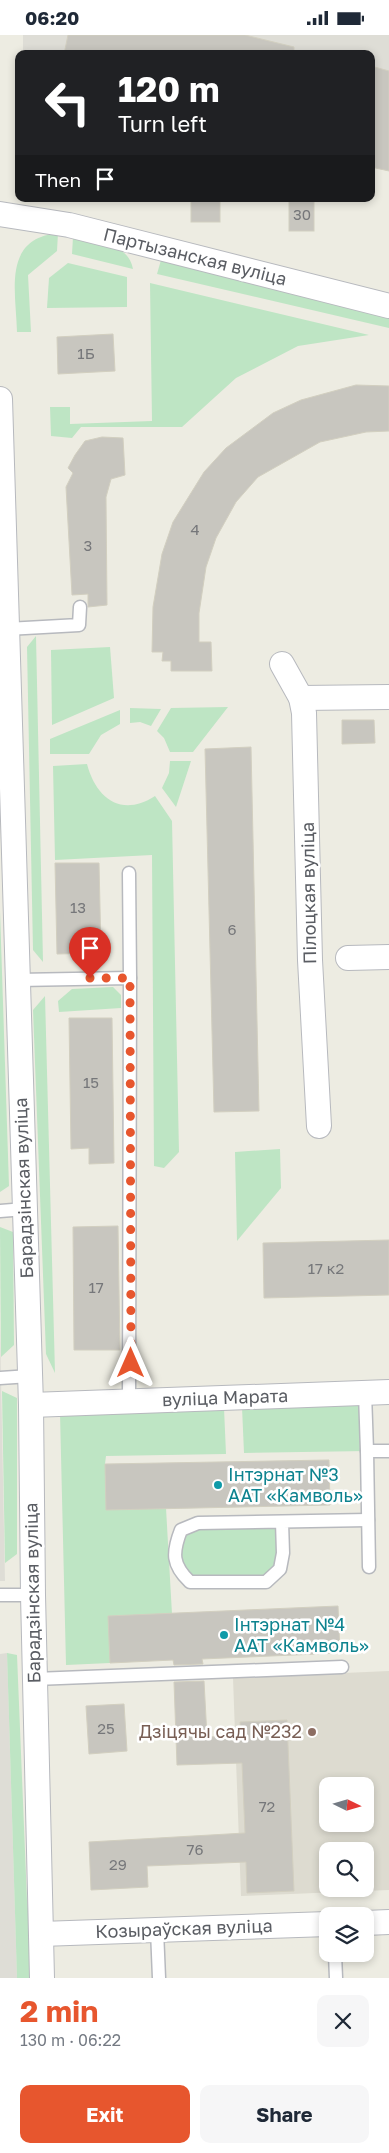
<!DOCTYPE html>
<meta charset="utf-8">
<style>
body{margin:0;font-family:"Golos Text",sans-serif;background:#f6f6f7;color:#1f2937;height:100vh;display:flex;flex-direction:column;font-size:19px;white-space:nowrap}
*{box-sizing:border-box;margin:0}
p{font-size:16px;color:#747a83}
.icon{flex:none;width:28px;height:28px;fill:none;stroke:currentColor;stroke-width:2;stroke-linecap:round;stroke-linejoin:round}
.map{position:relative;height:1943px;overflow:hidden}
.details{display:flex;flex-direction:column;background:#fff;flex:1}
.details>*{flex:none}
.hud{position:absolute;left:15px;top:15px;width:360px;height:152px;border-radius:10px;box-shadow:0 2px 8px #0003;background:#202124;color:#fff;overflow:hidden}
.needle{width:32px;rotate:95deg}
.buttons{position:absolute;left:319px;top:1742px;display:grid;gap:10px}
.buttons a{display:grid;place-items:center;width:55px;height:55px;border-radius:10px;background:#fff;box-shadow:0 2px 8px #0003;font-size:25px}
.pin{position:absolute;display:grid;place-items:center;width:42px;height:42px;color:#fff;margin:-51px -21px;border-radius:50% 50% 50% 0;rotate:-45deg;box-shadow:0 0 5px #0007}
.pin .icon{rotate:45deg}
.me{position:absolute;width:55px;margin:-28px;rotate:0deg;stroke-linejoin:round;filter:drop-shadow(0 0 4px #0008)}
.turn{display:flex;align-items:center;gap:18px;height:105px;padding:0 20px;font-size:22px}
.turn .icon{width:65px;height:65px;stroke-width:2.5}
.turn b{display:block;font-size:35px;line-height:42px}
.then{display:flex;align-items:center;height:48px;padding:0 20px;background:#0003;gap:10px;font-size:19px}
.round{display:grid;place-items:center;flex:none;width:52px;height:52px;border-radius:10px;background:#f6f6f7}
.summary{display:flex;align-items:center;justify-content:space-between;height:85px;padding:0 20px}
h1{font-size:30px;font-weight:700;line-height:38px;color:#e7562e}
.button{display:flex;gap:10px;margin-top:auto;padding:10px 20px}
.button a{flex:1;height:58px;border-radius:10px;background:#e7562e;color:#fff;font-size:20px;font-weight:700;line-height:58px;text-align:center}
.button a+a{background:#f6f6f7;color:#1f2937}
.status{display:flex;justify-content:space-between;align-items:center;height:35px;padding:0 25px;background:#fff;direction:ltr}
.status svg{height:14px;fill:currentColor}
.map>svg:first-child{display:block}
.industrial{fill:#deddd6}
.education{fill:#dddbd0;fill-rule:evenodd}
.green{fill:#bee5c4}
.building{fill:#c8c6bf;stroke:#d2cfc0}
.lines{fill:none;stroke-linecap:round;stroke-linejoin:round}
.service-casing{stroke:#b7b9be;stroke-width:15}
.minor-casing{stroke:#b7b9be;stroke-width:26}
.service{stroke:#fff;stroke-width:12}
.minor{stroke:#fff;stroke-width:24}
.route{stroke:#e7562e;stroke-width:9;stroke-dasharray:0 16.2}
.culture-dot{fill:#0f9aa8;stroke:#fff;stroke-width:2}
.education-dot{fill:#8d6e63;stroke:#fff;stroke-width:2}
.labels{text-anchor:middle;stroke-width:5;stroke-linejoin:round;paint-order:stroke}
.number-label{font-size:15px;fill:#76777a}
.street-label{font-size:18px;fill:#5a5d63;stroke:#fff}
.culture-label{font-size:18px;fill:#0d838f;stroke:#fff;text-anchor:start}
.education-label{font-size:18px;fill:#785e54;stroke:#fff;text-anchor:end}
</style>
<div class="status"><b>06:20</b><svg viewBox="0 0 49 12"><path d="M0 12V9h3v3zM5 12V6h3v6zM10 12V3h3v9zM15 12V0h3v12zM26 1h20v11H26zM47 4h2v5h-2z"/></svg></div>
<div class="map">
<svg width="389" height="1943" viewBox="0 0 389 1943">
<rect width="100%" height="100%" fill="#edece2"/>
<g class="industrial">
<path d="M23,0H389V136L371,132V19H23Z"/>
<path d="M0,1292L5,1546H0Z"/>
<path d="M7,1618L17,1943H0V1619Z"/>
</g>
<path class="education" d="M389,1636V1855L241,1861L233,1643ZM328,1751H365V1789H328ZM328,1816H365V1854H328Z"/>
<g class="green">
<path d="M58,198L57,216L28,240L31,297H17C16,256 2,204 58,198Z"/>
<path d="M73,202C95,207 128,207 133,234L72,219Z"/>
<path d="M161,225L389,281V293L157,239Z"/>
<path d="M68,228L127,242V272L47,273L49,243Z"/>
<path d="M150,248L369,300L298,311L236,343L182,392H81L72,403L51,401L50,372H70V389L152,386Z"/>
<path d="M36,601L43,927L33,915L27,612Z"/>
<path d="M110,612L114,663L52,690L51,615Z"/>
<path d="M228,672L193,717H170L164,703L157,696L171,673Z"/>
<path d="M130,673L161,674L151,691L140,687L130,688Z"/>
<path d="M120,675V689L101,700L89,719H50V704Z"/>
<path d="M170,726H191L176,772L162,753L169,738Z"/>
<path d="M87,729C96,763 121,783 155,761L172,786L179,1117L164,1133L154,1131L152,820L55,825L53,731Z"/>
<path d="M0,876L9,1151L0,1157Z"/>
<path d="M113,952L121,960V973L59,977L58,966L72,954Z"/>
<path d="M45,961L55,1338L46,1319L33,975Z"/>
<path d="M280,1114L281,1153L237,1206L235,1117Z"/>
<path d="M0,1192L13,1197L14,1310L1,1322Z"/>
<path d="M2,1356L17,1363V1519L5,1528Z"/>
<path d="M366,1368L367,1416L244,1418L242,1372Z"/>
<path d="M224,1373L226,1419L106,1421L105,1429L166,1473L172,1579L110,1628L66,1630L60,1378Z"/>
<path d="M277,1492L278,1517L276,1532L264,1542H192L180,1524L185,1499L199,1493Z"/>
<path d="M7,1618L17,1620L27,1865L36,1943H17Z"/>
</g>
<g class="building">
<path d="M68,0H245L294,12V19H64Z"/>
<path d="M371,31L389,36V136L371,132Z"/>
<rect x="191" y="164" width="29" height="23"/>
<rect x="289" y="164" width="25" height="32"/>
<path d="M113,299L115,336L58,339L57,302Z"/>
<path d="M356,350L389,351V396L366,397L320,407L258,442L236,467L216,503L206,532L199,578V607H211L212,636H171V626H162L163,617H152L153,572L162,519L173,487L204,437L226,413L273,378L301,365Z"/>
<path d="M102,402L123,403L125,440L111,444L106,462L107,570L88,572V559L72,560L66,452L73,438L68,433L75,420L85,406Z"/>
<path d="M342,685H374L375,708L342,709Z"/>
<path d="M251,712L259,1076L214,1077L205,714Z"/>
<path d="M55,828H99L101,918L57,919Z"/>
<path d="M69,983H112L114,1128L89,1129V1113L71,1114Z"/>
<path d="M118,1191L120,1315H74L73,1192Z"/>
<path d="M389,1205V1260L264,1263L263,1208Z"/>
<path d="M329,1425L330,1470L106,1475L105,1429Z"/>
<path d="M338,1571L340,1618L202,1624L203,1629L174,1630L173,1625L110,1628L108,1581Z"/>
<path d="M204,1646L207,1702L241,1701L240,1687L287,1685L294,1856L247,1858L246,1827L147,1831L148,1852L91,1855L89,1807L245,1798L242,1728L177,1730L174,1647Z"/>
<path d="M124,1669L127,1716L89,1719L86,1671Z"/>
</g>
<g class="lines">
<g class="service-casing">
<g id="service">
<path d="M7,594L79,590L80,572"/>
<path d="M129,838L130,943"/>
<path d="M18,945L130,943L129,1366"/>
<path d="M0,1176L25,1174"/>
<path d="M0,1343L30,1341"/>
<path d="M365,1358L367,1416H389"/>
<path d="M367,1416L369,1532"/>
<path d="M282,1487L283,1518L280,1534L266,1547H190C172,1530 172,1518 181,1495L198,1488L368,1485"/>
<path d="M0,1560H33"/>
<path d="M35,1644L342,1632"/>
<path d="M157,1895L159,1943"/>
<path d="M335,1919L336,1943"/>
</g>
</g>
<g class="minor-casing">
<g id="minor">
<path d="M0,179L69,190L389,271"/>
<path d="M0,364L31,1370L33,1560L42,1943"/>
<path d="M282,629L301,663L304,678L310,925L319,1091"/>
<path d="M301,663L389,662"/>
<path d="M348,923L389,922"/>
<path d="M31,1370L389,1357"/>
<path d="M365,1888L389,1887"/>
<path d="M41,1899L328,1889"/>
</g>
</g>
<use href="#service" class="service"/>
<use href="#minor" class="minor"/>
</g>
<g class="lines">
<path class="route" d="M90,943H130L131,1328"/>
</g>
<g class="culture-dot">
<circle cx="218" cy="1450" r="5"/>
<circle cx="224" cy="1600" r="5"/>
</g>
<circle class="education-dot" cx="312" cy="1697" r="5"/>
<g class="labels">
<g class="number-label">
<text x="302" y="185">30</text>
<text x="86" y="324">1Б</text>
<text x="195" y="500">4</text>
<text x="88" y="516">3</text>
<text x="78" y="878">13</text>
<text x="232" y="900">6</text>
<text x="91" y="1053">15</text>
<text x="326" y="1239">17 к2</text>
<text x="96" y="1258">17</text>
<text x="106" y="1699">25</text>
<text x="267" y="1777">72</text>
<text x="195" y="1820">76</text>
<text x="118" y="1835">29</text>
</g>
<g class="street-label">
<text transform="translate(195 222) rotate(14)" y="6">Партызанская вуліца</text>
<text transform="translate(309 858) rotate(-91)" y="6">Пілоцкая вуліца</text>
<text transform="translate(24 1153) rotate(-92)" y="6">Барадзінская вуліца</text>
<text transform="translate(225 1363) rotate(-2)" y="6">вуліца Марата</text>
<text transform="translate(33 1558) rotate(-91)" y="6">Барадзінская вуліца</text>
<text transform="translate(184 1894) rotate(-2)" y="6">Козыраўская вуліца</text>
</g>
<g class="culture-label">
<text x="228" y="1446">Інтэрнат №3<tspan x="228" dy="21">ААТ «Камволь»</tspan></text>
<text x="234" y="1596">Інтэрнат №4<tspan x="234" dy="21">ААТ «Камволь»</tspan></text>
</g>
<g class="education-label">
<text x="302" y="1703">Дзіцячы сад №232</text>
</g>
</g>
</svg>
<div class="buttons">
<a><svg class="needle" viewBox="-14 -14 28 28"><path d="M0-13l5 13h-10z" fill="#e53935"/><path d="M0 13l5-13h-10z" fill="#747a83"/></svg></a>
<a><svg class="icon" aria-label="search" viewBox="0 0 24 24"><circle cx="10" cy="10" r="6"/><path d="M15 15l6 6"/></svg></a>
<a><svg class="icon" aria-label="layers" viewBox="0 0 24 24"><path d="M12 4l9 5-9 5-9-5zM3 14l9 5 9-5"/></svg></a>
</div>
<div class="pin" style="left:90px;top:943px;background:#d93025"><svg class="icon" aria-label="arrive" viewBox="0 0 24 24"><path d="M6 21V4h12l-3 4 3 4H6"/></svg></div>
<svg class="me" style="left:131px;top:1328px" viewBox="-20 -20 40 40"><path d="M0-17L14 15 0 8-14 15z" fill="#e7562e" stroke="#fff" stroke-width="4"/></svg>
<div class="hud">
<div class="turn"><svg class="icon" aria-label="left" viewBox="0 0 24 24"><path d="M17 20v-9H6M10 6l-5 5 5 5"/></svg><div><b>120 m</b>Turn left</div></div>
<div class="then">Then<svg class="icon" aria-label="arrive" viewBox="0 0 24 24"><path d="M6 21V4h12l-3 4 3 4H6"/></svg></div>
</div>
</div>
<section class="details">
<div class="summary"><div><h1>2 min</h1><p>130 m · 06:22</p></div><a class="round"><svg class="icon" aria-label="close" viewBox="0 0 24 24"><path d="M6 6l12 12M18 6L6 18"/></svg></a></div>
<div class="button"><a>Exit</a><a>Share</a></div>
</section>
